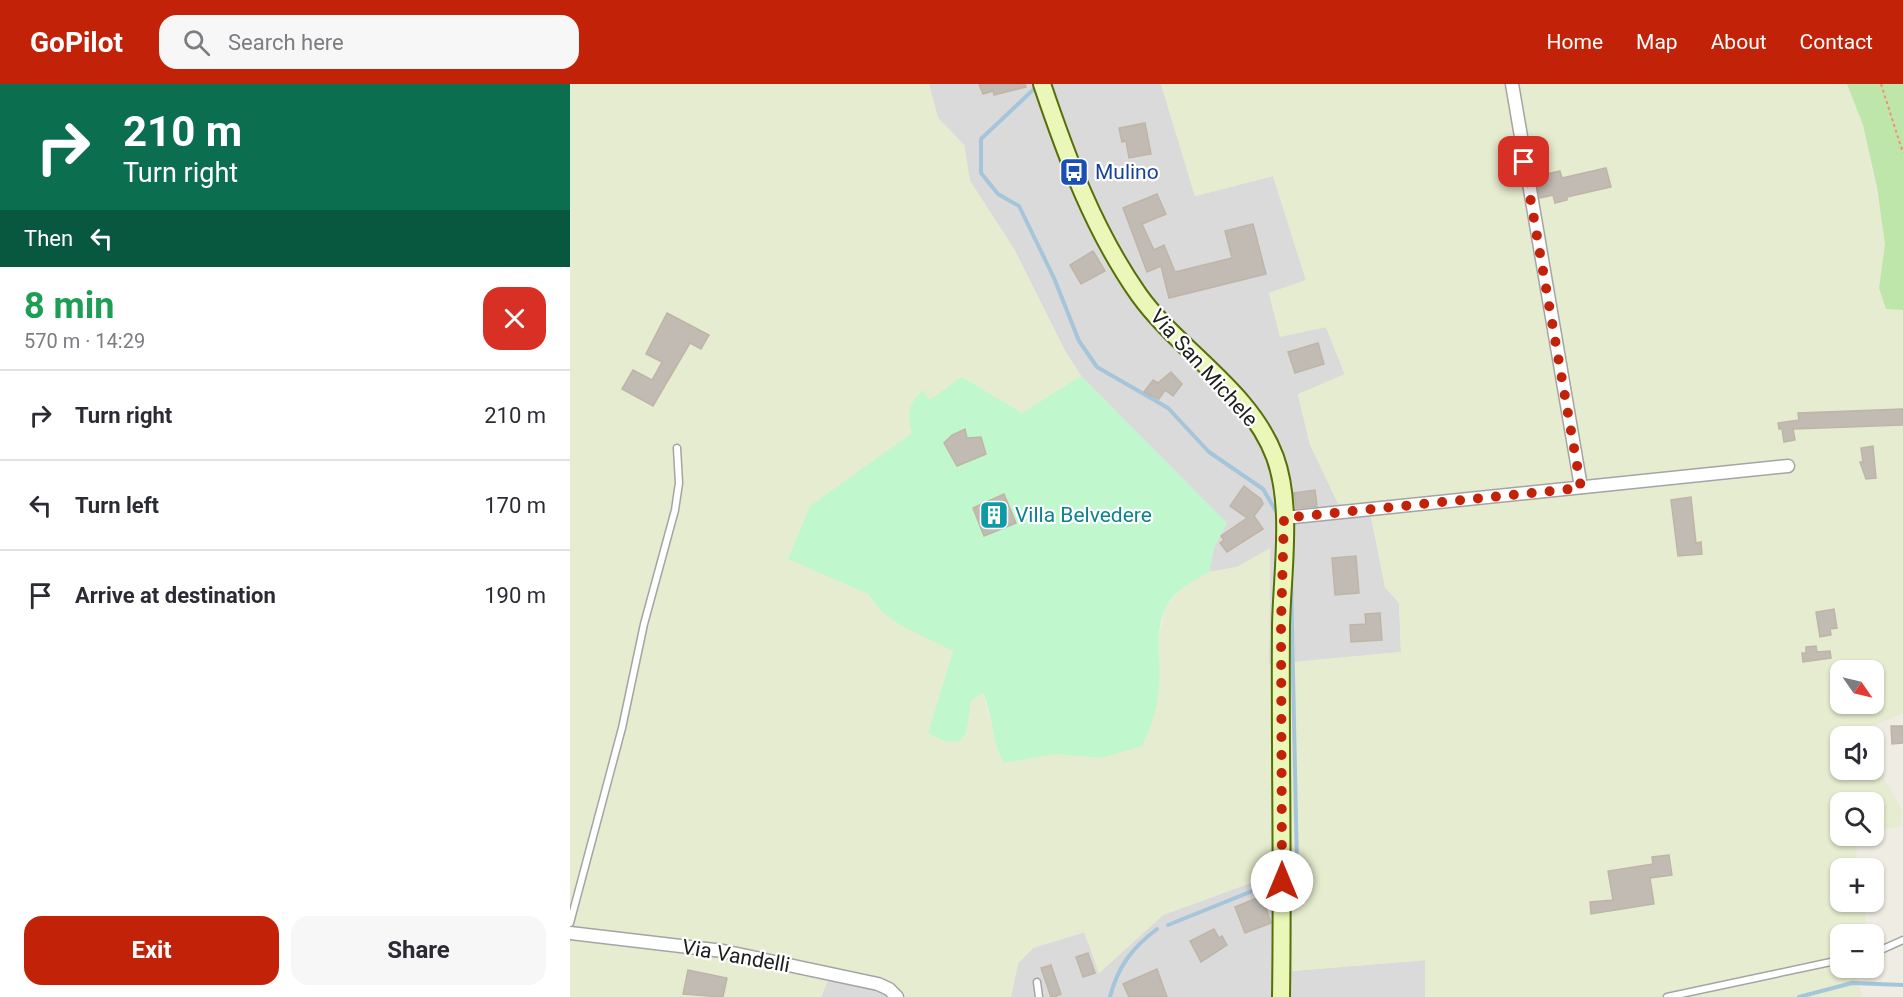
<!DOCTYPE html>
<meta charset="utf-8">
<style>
body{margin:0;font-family:Roboto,sans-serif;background:#f7f7f7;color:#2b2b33;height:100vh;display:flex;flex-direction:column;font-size:22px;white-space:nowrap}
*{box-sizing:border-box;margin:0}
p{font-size:20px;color:#7c7c81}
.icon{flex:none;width:33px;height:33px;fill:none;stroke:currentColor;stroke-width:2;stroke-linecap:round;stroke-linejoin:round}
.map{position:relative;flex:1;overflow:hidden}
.side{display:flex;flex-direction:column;background:#fff;width:570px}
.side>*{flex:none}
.guide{background:#0b6e4f;color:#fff;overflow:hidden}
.needle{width:39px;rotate:124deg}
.fabs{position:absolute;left:1260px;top:576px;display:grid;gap:12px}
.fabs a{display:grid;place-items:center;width:54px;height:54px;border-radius:12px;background:#fff;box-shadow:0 2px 4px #0004;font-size:30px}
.pin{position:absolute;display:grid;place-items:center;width:51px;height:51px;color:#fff;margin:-26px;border-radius:12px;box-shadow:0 3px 9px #0006}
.me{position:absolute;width:66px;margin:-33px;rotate:0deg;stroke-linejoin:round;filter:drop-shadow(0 0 4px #0008)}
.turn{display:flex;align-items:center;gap:21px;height:126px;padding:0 24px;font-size:27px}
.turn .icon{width:78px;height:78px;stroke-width:2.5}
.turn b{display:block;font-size:42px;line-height:51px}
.then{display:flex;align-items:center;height:57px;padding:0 24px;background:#0003;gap:12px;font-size:22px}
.round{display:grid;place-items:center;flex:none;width:63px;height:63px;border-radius:18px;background:#f7f7f7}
.summary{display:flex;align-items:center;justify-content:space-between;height:102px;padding:0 24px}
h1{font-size:36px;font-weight:700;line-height:45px;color:#1e9e55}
.cta{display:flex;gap:12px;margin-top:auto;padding:12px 24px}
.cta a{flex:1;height:69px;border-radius:18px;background:#c22308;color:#fff;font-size:24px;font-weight:700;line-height:69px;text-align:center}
.cta a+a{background:#f7f7f7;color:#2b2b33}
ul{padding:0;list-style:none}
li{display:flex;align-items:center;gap:18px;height:90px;padding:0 24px;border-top:2px solid #e1e1e2}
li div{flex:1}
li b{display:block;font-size:22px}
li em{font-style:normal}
header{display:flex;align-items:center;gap:36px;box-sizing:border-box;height:84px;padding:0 30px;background:#c22308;color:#fff}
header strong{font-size:28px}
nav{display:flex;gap:33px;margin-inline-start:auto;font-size:21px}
.search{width:420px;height:54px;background:#f7f7f7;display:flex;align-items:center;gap:15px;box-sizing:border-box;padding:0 21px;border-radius:18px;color:#7c7c81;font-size:22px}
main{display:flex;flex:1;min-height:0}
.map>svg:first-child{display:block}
.residential{fill:#dbdada}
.farmland{fill:#e6eccf;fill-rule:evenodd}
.grass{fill:#bfe6aa}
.park{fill:#c1f7cd}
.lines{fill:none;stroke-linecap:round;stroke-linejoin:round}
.stream{stroke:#a5c6da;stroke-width:4}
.building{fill:#c2bbb3;stroke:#bfb5a6;stroke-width:1.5}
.lane-casing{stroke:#a4a4a4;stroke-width:9}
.street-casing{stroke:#a4a4a4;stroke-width:15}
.secondary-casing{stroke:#556f09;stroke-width:20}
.path{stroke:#f4906e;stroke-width:2;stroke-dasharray:3 3;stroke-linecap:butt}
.lane{stroke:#fff;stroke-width:6}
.street{stroke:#fff;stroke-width:12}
.secondary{stroke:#eaf7b8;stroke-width:16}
.route{stroke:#c22308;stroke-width:10;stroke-dasharray:0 18}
.labels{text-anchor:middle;stroke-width:4.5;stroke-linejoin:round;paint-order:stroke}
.transit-label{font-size:21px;fill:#164399;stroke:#fff;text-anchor:start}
.street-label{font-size:21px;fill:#1d1d1d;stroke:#fff}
.culture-label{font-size:21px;fill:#0d838f;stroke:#fff;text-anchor:start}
</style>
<header>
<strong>GoPilot</strong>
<div class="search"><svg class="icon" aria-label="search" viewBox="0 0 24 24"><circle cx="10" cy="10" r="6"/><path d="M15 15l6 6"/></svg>Search here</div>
<nav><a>Home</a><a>Map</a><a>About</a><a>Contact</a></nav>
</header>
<main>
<section class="side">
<div class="guide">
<div class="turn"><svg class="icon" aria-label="right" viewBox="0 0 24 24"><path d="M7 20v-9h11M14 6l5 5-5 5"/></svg><div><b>210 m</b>Turn right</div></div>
<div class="then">Then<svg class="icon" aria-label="left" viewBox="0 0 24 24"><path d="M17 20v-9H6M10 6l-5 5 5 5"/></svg></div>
</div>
<div class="summary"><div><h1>8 min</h1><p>570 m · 14:29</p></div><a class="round" style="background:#d93025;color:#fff"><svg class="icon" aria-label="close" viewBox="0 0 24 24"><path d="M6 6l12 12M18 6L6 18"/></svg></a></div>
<ul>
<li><svg class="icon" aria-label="right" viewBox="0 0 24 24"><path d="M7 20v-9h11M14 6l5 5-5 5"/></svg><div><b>Turn right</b></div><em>210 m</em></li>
<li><svg class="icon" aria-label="left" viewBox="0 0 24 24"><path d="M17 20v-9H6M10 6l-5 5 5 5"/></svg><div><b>Turn left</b></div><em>170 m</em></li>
<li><svg class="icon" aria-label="arrive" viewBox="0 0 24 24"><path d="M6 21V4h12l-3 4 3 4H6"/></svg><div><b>Arrive at destination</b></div><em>190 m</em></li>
</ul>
<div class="cta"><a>Exit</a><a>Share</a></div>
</section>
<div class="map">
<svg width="1333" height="913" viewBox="0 0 1333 913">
<rect width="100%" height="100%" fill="#eeece3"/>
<g class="residential">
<path d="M359,0H591L625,112L703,92L736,196L699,209L710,252L756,243L775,291L728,311L740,361L799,423L815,503L829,519L831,568L699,581L700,465L667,483L639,488L644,464L656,439L511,292L494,265L444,165L400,97L394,61L368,34Z"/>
<path d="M719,785L722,887L856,876L855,913H441L448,879L463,864L515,848L529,889L593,831Z"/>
<path d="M262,886L290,890L325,902L335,913H251Z"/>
</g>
<path class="farmland" d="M0,0H359L368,34L394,61L400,97L444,165L494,265L511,292L452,329L392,293L359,317L353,307L343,349L240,422L218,475L298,510L312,528L333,543L383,567L358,649L398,630L401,617L413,609L427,664L434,679L485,670L532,674L589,601V552L596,523L613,503L639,488L667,483L700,464L699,580L831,568L829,519L815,503L800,423L768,420L740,361L728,310L775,290L756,243L710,253L699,209L736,196L703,92L625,112L591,0H1277L1293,41L1312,136L1315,160L1309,204L1316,225L1333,226V629L1301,643L1315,697L1332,726L1331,742L1304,747V718H1270V752H1287L1286,784H1270V818H1293L1297,838L1279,850H1270V884H1284L1292,913H855V876L722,887L718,785L593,831L529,889L514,848L463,864L448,879L441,913H335L325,902L290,890L262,886L251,913H0ZM1270,586H1304V620H1270ZM1270,652H1304V686H1270Z"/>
<path class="grass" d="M1277,0H1333V226L1316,225L1309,204L1315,160L1307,104L1293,41Z"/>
<path class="park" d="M511,292L657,439L644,464L639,488C623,497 605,506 596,523C584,546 591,576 589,600C588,623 582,642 572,662L532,674L485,670L434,679C421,657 423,631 413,609L401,617L396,649L389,658L374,657L358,649L383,567L333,543L312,528L298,510L218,475L240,422L342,349C337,331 338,319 353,306L359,316L392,293L452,329Z"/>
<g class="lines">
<g class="stream">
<path d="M465,4L411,55V89L428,110L449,122L484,194L509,257L527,283L598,324L639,368L693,405L706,427"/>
<path d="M721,792L727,781L721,494"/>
<path d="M598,841L705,798"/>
<path d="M540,913C548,882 562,864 587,845"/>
<path d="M1229,913L1282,899L1333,901"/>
</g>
</g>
<g class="building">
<path d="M409,0H455L456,3L424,11L423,7L413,10Z"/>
<path d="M575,39L581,70L559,74L556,57L552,58L549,44Z"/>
<path d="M1036,84L1041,103L997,113V116L985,119L983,111L970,114L965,88L976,85L977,90L990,87L992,94Z"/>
<path d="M587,110L596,130L572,140L584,166L594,161L605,188L662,174L655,147L683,140L696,190L599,214L591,182L577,188L553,124Z"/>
<path d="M523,167L535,187L511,200L500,181Z"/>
<path d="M97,229L139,251L131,265L120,259L83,322L52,305L63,286L82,296L92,278L76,270Z"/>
<path d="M748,259L754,280L725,289L718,268Z"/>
<path d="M601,288L612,300L603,312L595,306L589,315L574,308L583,296L588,299Z"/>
<path d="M1333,325V341L1223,345L1225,356L1214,358L1212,345H1209L1208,339L1229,336L1228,329Z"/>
<path d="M395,345L397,354L411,353L416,370L387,382L374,359L382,351Z"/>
<path d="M1303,362L1306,394L1296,395L1290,378H1293L1291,364Z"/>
<path d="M674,402L691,415L693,420L684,432L693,445L657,468L650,459L654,456L651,452L677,434L660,422Z"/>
<path d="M745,406L747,422L726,424L724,409Z"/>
<path d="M434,410L446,439L414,452L403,424Z"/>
<path d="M1121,413L1126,459L1131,458L1132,470L1108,472L1101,416Z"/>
<path d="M786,472L789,509L765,511L762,474Z"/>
<path d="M1264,525L1267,544L1260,545L1261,551L1250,553L1246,528Z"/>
<path d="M810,529L812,556L781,558L780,541L796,540L795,530Z"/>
<path d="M1246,562L1247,568L1260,567L1261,574L1233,578L1232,569H1236V563Z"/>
<path d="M1321,642H1333V659L1322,660Z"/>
<path d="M1099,771L1102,791L1080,794L1084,820L1021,830L1020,818L1043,816L1038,787L1083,780L1082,773Z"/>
<path d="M692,812L701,839L675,849L665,823Z"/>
<path d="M644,845L649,854L652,852L657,861L631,878L620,857Z"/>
<path d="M518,869L525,889L513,893L506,873Z"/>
<path d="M481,881L491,910L484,913H481L471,884Z"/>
<path d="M587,885L597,913H559L553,900Z"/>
<path d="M118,886L157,894L153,913L113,910Z"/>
</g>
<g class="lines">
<g class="lane-casing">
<g id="lane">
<path d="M0,839L52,644L74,540L105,426L109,399L107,364"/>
<path d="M1304,869L1333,856"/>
<path d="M467,898L469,913"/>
<path d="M1097,913L1270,876"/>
</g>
</g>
<g class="street-casing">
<g id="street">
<path d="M942,0L1011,403"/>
<path d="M714,434L1218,382"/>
<path d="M0,849L153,867L308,900L319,905L327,913"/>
</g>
</g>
<g class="secondary-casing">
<path id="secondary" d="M472,0C497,74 524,147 569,211C610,268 680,306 705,373C723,422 712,490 711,541C710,665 713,789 711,913"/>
</g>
<path class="path" d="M1311,0L1333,69"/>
<use href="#lane" class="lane"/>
<use href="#street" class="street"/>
<use href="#secondary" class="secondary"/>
</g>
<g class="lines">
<path class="route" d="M712,797L711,540L714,434L1011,404L954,78"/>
</g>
<defs>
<g id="bus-square" transform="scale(1.5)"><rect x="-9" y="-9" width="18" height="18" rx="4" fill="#1a4fb4" stroke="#fff"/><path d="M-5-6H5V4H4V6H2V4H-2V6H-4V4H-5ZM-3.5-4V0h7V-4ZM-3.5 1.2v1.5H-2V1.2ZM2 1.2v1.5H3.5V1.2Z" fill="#fff"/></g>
<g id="building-square" transform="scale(1.5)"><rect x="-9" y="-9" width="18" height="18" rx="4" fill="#0f9aa8" stroke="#fff"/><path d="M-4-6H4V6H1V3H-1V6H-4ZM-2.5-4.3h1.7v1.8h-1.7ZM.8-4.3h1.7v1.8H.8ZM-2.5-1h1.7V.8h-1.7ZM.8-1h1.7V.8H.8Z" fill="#fff"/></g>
</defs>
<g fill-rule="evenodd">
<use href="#bus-square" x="504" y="88"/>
<use href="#building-square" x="424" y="431"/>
</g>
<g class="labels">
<g class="transit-label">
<text x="525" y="95">Mulino</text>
</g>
<g class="street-label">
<text transform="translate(634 284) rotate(48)" y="7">Via San Michele</text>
<text transform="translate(166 872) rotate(10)" y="7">Via Vandelli</text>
</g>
<g class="culture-label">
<text x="445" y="438">Villa Belvedere</text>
</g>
</g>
</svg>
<div class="fabs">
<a><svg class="needle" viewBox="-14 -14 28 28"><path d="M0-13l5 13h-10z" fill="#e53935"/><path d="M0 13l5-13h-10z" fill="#7c7c81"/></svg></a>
<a><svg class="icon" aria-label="sound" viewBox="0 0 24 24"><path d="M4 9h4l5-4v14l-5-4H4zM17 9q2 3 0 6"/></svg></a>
<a><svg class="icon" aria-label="search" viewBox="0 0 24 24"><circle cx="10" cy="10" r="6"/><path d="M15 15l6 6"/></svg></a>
<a>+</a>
<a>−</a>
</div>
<div class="pin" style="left:954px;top:78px;background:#d93025"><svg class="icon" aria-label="arrive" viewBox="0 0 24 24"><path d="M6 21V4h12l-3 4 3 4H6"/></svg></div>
<svg class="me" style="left:712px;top:797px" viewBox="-20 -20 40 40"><circle r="19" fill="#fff"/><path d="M0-13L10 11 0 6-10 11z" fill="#c22308"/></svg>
</div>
</main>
